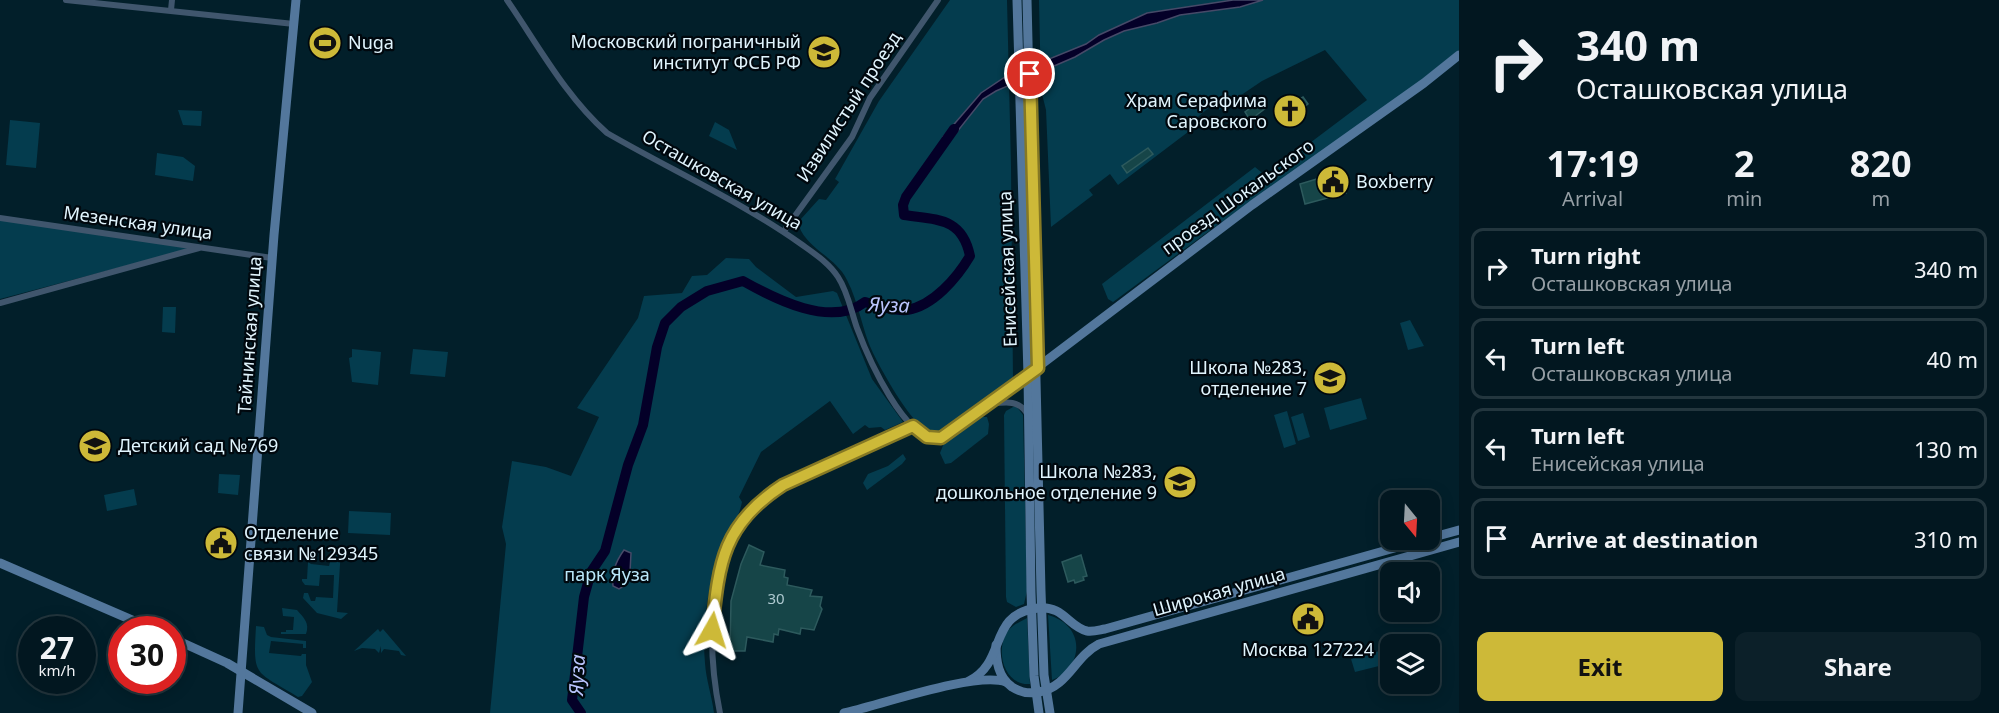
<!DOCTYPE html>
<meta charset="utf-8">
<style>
body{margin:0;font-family:"Noto Sans",sans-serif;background:#0c2029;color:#f1f3f6;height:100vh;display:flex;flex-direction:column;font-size:22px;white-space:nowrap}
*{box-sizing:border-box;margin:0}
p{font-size:20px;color:#969fa5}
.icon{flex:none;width:33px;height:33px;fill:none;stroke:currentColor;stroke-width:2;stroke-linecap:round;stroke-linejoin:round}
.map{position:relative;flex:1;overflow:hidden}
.panel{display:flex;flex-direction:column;background:#021720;width:540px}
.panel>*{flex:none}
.top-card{background:#021720;color:#f1f3f6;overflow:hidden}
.needle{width:39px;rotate:162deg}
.tools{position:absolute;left:1380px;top:490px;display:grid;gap:12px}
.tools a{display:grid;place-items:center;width:60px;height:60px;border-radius:12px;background:#021720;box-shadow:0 3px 15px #0003,0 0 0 2px #23363e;font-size:30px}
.speed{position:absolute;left:18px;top:616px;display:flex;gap:12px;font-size:30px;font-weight:700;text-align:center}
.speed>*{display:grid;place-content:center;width:78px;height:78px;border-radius:50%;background:#021720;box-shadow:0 3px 15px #0003,0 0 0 2px #23363e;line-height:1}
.speed small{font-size:15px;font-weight:400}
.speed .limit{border:9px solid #d22;background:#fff;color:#111}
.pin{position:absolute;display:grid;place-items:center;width:51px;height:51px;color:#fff;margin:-26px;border:3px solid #fff;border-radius:50%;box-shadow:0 2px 6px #0007}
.me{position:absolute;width:66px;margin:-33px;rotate:6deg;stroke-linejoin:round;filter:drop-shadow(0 0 4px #0008)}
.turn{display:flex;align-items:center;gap:21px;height:126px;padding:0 18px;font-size:27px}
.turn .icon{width:78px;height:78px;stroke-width:2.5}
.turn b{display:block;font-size:42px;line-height:51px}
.eta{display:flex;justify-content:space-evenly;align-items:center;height:102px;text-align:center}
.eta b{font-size:36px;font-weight:700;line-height:42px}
.cta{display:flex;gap:12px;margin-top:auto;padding:12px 18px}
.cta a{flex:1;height:69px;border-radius:12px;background:#cdb938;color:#111;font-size:24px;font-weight:700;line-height:69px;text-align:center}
.cta a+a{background:#0c2029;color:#f1f3f6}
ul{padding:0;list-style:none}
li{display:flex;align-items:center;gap:18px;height:81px;margin:0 12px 9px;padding:0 6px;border:3px solid #23363e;border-radius:12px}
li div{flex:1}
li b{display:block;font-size:22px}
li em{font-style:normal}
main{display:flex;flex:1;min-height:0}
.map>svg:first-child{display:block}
.green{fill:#043c4e}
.water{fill:#040028;stroke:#464a68;stroke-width:1.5}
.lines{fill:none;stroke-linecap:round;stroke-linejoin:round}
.river{stroke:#040028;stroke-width:10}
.building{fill:#164548;stroke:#2d5a5d;stroke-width:1.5}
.street{stroke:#40566d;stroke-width:6}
.secondary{stroke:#53779c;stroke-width:9}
.route-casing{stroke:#857824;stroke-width:15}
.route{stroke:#cdb938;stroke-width:10}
.labels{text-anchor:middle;stroke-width:4.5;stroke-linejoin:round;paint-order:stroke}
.number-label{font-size:15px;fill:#aec9d0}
.poi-label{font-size:18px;fill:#e1f5fe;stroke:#00080e;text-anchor:end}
.street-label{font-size:18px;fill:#e1f5fe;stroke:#00080e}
.park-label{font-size:18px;fill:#bae8fb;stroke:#00080e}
.water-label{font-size:20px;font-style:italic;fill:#bac5fe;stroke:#00080e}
</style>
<main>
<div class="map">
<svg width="1459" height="713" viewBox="0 0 1459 713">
<rect width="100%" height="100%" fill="#021f2a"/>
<g class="green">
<path d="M950,0H1007L1011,166L1013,380L937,433C933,433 928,432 924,429C906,414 884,375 873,353C862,330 859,303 847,280C836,257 807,249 799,226L801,219L819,199L826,200L839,182L835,179L879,101Z"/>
<path d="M1039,0H1459V50L1418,83L1201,237L1113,302L1108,299L1102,284L1255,167L1266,176L1367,100L1325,50L1262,81L1219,110L1218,100L1193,121L1192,129L1118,185L1110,174L1089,190L1093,195L1051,227L1046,110L1041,90Z"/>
<path d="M178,110L202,111L201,126L183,125Z"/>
<path d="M10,120L40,123L36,168L6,165Z"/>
<path d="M715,122L729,130L737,150L709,136Z"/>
<path d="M157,153L183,157L195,166L193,181L155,175Z"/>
<path d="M0,219L193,248L0,299Z"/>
<path d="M726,258L749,259L756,267L796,297L833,291L837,293L872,379L903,422L885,430L881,427L869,428L865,425L853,434L830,401L761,452L739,497L742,502C738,523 723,541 716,562C707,593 702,631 705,663C706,680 712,696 714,713H490L506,544L502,527L512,461L546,467L571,476L599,417L577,408L638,318L644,296L682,293L692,276L707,275Z"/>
<path d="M163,307H176L175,333L162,332Z"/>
<path d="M1410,320L1424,346L1408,350L1400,323Z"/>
<path d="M352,349L381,352L378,385L352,382L349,358L352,357Z"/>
<path d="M413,349L448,352L445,377L410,374Z"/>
<path d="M1361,398L1367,419L1330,430L1324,408Z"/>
<path d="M1013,407H1017L1023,415L1027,591L1024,604L1016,607L1007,602L1006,597L1004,415L1006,411Z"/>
<path d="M1287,411L1296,444L1284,448L1274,415Z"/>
<path d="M1303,413L1310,437L1298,441L1291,417Z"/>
<path d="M979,417H987L989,424L988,434L951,463L945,464L940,453L944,443Z"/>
<path d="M903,454L906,459L902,464L867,490L863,483L868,474L888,466Z"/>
<path d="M219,474L240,475L238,495L218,493Z"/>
<path d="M134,489L137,505L107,511L104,495Z"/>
<path d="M349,511L391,513L390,535L348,533Z"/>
<path d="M337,549H341L337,612L348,613L341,619L317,613L303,598L304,593H308L311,601H315L316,597L333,598L334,575H320L319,586L305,585L302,581V579H307L308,562L311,564L329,566L330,562H333L335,552Z"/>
<path d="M282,608L297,610C304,618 310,623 306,634H281V632H286V630H293L294,617L283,616Z"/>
<path d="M1048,615C1086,625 1084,668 1052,680Z"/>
<path d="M1027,618L1030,684C1004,686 995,651 1007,632C1012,625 1020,622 1027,618Z"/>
<path d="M256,626L264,627L267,635L271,637L306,641V648H303V644L271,641L269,653L301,656L302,654H306V665L312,682L302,696L298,697C254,670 253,678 256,626Z"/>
<path d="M378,629L380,632L383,629L406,656L401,655L399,651L384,649L381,653V646L379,653L375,649L362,648L354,651Z"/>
<path d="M1383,650L1387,664L1355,672L1351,659Z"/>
</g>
<g class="water">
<path d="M1233,0H1263L1240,7L1180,15L1157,23L1124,31L1104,40L1075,57L996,91L983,99L949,142L943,137L981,93L1005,77L1086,44L1099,35L1147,13Z"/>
<path d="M624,550L631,553L630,572L624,586L619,589L613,586C611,572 616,561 624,550Z"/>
</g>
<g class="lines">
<path class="river" d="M581,713L572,700L584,597L591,572L605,551L628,465L643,425L657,347L665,323L681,307L707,291L743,281C775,299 831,328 865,302C878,306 893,311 907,310C933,306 957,278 970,256C962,217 937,220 904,215L903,205L906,197L954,129"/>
</g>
<g class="building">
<path d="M1303,97L1308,104L1301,110L1303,113L1286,125H1283L1275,114L1293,100L1295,102Z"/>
<path d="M1260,101L1266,108L1250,120L1245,112Z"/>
<path d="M1148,148L1153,154L1127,173L1122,166Z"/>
<path d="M1340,172L1346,193L1305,204L1300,184Z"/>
<path d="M749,545L764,552L760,565L785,570L784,577L788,578L787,585L812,590L810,596L822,597L820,606L822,609L814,630L801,628L800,634L779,629L778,635L774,634L773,642L747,637L745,651H730L731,601L741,564Z"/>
<path d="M1081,555L1087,576L1083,577L1084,580L1075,583L1074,580L1068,582L1062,562Z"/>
</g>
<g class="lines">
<g class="street">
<path d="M66,0L294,24"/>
<path d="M507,0C538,45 566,97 607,133C671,170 740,201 801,244C815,254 829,263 838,277C848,292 851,311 857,328C867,355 906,446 941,438L1028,375"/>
<path d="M171,10L172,0"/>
<path d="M0,218L272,258"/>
<path d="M784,231L852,137L870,98L938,0"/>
<path d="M0,303L199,248"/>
<path d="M989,404C1005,402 1019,399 1028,415"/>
<path d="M720,713C708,655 704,552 751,508C772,488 800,478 826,466C855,452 884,439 913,426"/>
</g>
<g class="secondary">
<path d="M1017,0L1028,375L1031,592L1034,676L1039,713"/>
<path d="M1027,0L1041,591L1044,675L1050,713"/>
<path d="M1034,370L1252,205L1424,83L1459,55"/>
<path d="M1430,538L1459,530"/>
<path d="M0,563L155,630"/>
<path d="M172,638L227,663L312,713"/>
<path d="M996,645C996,661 998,677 1012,687C1020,692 1030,694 1039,692C1069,686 1074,657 1099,644L1459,542"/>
<path d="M969,681C1008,661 987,614 1038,608C1063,605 1069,627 1087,631C1093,632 1099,630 1105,629L1423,540"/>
<path d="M238,713L274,235L296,0"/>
<path d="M844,713C880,705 976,671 1006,682"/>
</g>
</g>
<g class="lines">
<g class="route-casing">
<path id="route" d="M712,630C719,563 722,525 783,485L913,426L927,437L941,438L1038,368L1030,74"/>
</g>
<use href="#route" class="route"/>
</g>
<defs>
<g id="stadium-disc" transform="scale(1.725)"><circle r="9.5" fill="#cdb938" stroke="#00080e"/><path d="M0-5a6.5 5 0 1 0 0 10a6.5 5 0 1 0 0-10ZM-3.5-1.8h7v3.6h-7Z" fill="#111"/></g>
<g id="university-disc" transform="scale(1.725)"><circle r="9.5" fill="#cdb938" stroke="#00080e"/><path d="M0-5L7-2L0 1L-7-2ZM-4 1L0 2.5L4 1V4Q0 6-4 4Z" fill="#111"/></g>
<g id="church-disc" transform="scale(1.725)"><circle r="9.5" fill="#cdb938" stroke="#00080e"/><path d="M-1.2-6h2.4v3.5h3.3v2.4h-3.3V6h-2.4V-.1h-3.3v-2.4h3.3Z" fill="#111"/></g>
<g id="civic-disc" transform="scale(1.725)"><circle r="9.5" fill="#cdb938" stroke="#00080e"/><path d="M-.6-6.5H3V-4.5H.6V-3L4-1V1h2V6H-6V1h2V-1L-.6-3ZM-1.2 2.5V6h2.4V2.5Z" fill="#111"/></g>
<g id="school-disc" transform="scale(1.725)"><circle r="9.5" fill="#cdb938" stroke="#00080e"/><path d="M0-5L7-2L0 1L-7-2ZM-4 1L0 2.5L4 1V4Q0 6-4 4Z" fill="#111"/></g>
</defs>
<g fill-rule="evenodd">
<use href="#stadium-disc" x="325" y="43"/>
<use href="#university-disc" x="824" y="52"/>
<use href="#church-disc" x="1290" y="111"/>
<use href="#civic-disc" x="1333" y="182"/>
<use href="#school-disc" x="1330" y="378"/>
<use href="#school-disc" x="95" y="446"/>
<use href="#school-disc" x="1180" y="482"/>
<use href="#civic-disc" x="221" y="543"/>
<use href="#civic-disc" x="1308" y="619"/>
</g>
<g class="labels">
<g class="number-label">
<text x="776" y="604">30</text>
</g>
<g class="poi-label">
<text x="801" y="48">Московский пограничный<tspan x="801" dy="21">институт ФСБ РФ</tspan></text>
<text x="348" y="49" text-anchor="start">Nuga</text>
<text x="1267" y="107">Храм Серафима<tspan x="1267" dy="21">Саровского</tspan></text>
<text x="1356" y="188" text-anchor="start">Boxberry</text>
<text x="1307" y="374">Школа №283,<tspan x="1307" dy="21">отделение 7</tspan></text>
<text x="118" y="452" text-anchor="start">Детский сад №769</text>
<text x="1157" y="478">Школа №283,<tspan x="1157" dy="21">дошкольное отделение 9</tspan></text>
<text x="244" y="539" text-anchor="start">Отделение<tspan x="244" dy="21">связи №129345</tspan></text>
<text x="1308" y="656" text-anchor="middle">Москва 127224</text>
</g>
<g class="street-label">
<text transform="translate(849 107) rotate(-57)" y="6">Извилистый проезд</text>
<text transform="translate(722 180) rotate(30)" y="6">Осташковская улица</text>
<text transform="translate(1238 197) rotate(-36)" y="6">проезд Шокальского</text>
<text transform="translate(138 223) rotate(8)" y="6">Мезенская улица</text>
<text transform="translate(1008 269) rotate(-92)" y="6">Енисейская улица</text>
<text transform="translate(250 335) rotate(-86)" y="6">Тайнинская улица</text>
<text transform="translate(1219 592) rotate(-16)" y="6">Широкая улица</text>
</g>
<g class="park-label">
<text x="607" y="581">парк Яуза</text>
</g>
<g class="water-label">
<text transform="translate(889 305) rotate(2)" y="7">Яуза</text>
<text transform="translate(577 675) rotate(-87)" y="7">Яуза</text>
</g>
</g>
</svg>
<div class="tools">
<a><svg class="needle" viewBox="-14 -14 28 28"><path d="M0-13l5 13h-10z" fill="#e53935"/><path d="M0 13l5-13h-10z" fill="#969fa5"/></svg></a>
<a><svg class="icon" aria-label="sound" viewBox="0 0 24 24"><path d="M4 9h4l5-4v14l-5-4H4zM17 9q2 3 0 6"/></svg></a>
<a><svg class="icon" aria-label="layers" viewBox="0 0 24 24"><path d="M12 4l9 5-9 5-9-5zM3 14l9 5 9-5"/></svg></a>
</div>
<div class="speed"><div>27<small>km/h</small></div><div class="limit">30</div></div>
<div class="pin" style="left:1030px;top:74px;background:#d93025"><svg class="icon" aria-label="arrive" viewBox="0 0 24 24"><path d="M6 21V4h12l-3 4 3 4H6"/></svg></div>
<svg class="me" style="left:712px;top:630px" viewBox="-20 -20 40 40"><path d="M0-17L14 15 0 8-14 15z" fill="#cdb938" stroke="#fff" stroke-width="4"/></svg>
</div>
<section class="panel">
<div class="top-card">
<div class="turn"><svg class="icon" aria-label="right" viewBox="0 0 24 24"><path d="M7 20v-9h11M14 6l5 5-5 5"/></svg><div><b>340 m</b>Осташковская улица</div></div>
</div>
<div class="eta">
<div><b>17:19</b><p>Arrival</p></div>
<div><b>2</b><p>min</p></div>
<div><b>820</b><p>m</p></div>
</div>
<ul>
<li><svg class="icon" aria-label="right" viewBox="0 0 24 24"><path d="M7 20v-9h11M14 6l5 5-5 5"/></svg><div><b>Turn right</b><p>Осташковская улица</p></div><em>340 m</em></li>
<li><svg class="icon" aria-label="left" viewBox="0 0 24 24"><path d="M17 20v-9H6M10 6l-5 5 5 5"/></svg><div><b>Turn left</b><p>Осташковская улица</p></div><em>40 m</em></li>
<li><svg class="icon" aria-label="left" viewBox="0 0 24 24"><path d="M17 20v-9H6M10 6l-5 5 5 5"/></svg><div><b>Turn left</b><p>Енисейская улица</p></div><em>130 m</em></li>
<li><svg class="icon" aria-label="arrive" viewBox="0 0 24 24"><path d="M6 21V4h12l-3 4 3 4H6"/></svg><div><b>Arrive at destination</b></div><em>310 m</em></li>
</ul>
<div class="cta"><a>Exit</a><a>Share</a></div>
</section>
</main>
